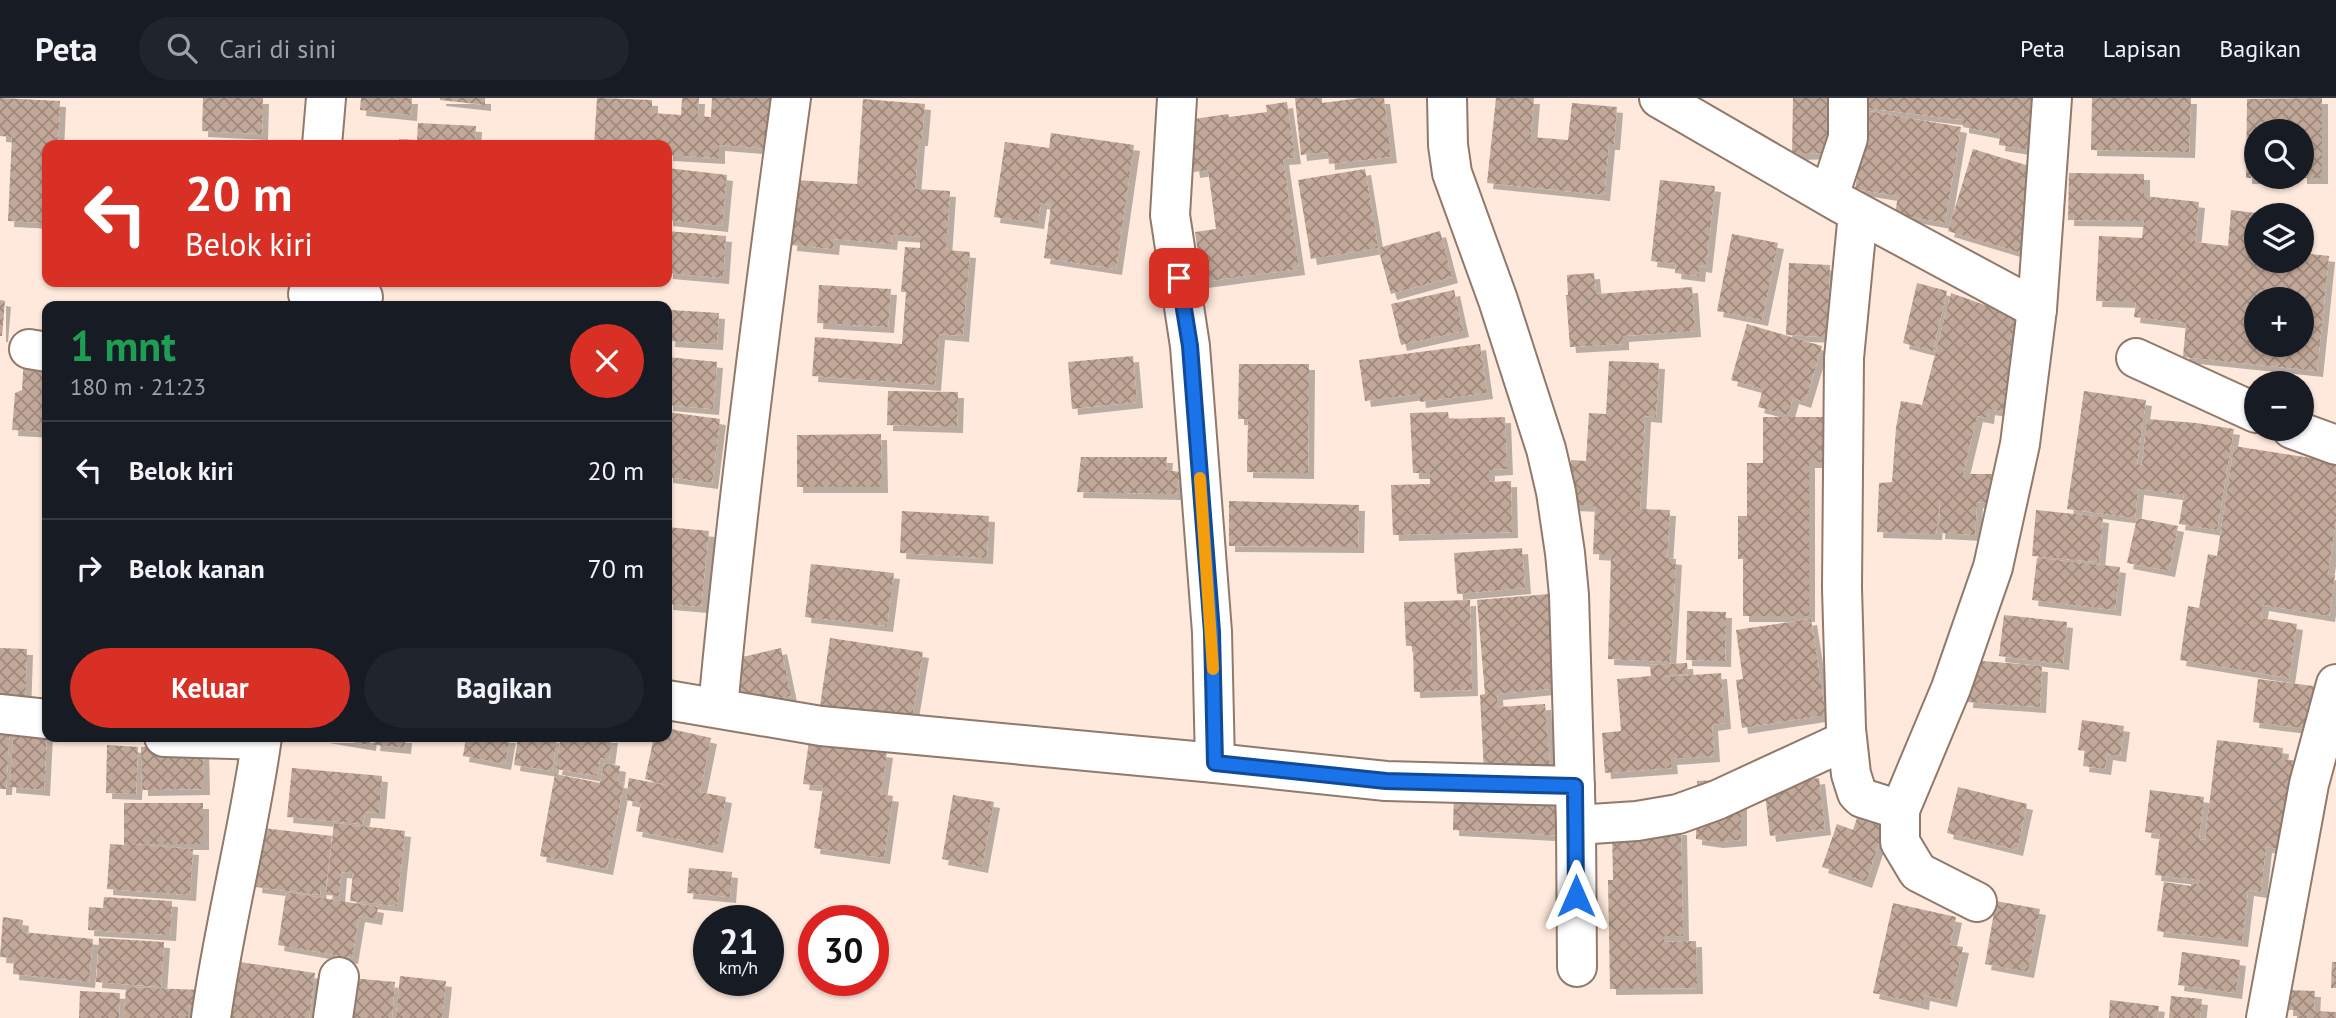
<!DOCTYPE html>
<html lang="id">
<meta charset="utf-8">
<style>
body{margin:0;font-family:"PT Sans",sans-serif;background:#20242c;color:#f1f3f6;height:100vh;display:flex;flex-direction:column;font-size:26px;white-space:nowrap}
*{box-sizing:border-box;margin:0}
p{font-size:23px;color:#9ea1a6}
.icon{flex:none;width:38px;height:38px;fill:none;stroke:currentColor;stroke-width:2;stroke-linecap:round;stroke-linejoin:round}
.map{position:relative;flex:1;overflow:hidden}
.drawer{position:absolute;left:42px;top:203px;width:630px;height:441px;display:flex;flex-direction:column;background:#171b24;border-radius:14px;box-shadow:0 2px 5px #0004}
.drawer>*{flex:none}
.guide{position:absolute;left:42px;top:42px;width:630px;height:147px;border-radius:14px;box-shadow:0 2px 5px #0004;background:#d93025;color:#fff;overflow:hidden}
.controls{position:absolute;left:2244px;top:21px;display:grid;gap:14px}
.controls a{display:grid;place-items:center;width:70px;height:70px;border-radius:50%;background:#171b24;box-shadow:0 2px 5px #0004;font-size:35px}
.speed{position:absolute;left:693px;top:807px;display:flex;gap:14px;font-size:35px;font-weight:700;text-align:center}
.speed>*{display:grid;place-content:center;width:91px;height:91px;border-radius:50%;background:#171b24;box-shadow:0 2px 5px #0004;line-height:1}
.speed small{font-size:18px;font-weight:400}
.speed .limit{border:10px solid #d22;background:#fff;color:#111}
.pin{position:absolute;display:grid;place-items:center;width:60px;height:60px;color:#fff;margin:-30px;border-radius:14px;box-shadow:0 4px 10px #0006}
.me{position:absolute;width:77px;margin:-38px;rotate:0deg;stroke-linejoin:round;filter:drop-shadow(0 0 5px #0008)}
.turn{display:flex;align-items:center;gap:24px;height:147px;padding:0 28px;font-size:32px}
.turn .icon{width:91px;height:91px;stroke-width:2.5}
.turn b{display:block;font-size:49px;line-height:60px}
.round{display:grid;place-items:center;flex:none;width:74px;height:74px;border-radius:37px;background:#20242c}
.head{display:flex;align-items:center;justify-content:space-between;height:119px;padding:0 28px}
h1{font-size:42px;font-weight:700;line-height:52px;color:#1e9e55}
.primary-button{display:flex;gap:14px;margin-top:auto;padding:14px 28px}
.primary-button a{flex:1;height:80px;border-radius:42px;background:#d93025;color:#fff;font-size:28px;font-weight:700;line-height:80px;text-align:center}
.primary-button a+a{background:#20242c;color:#f1f3f6}
ul{padding:0;list-style:none}
li{display:flex;align-items:center;gap:21px;height:98px;padding:0 28px;border-top:2px solid #363941}
li div{flex:1}
li b{display:block;font-size:26px}
li em{font-style:normal}
header{display:flex;align-items:center;gap:42px;box-sizing:border-box;height:98px;padding:0 35px;background:#171b24;border-bottom:2px solid #363941}
header strong{font-size:33px}
nav{display:flex;gap:38px;margin-inline-start:auto;font-size:24px}
.search{width:490px;height:63px;background:#20242c;display:flex;align-items:center;gap:18px;box-sizing:border-box;padding:0 24px;border-radius:38px;color:#9ea1a6;font-size:26px}
.map>svg:first-child{display:block}
.building{fill:url(#building-cross-hatch);fill-rule:evenodd;filter:url(#shadow)}
.lines{fill:none;stroke-linecap:round;stroke-linejoin:round}
.minor-casing{stroke:#91796b;stroke-width:42}
.minor{stroke:#fff;stroke-width:38}
.route-casing{stroke:#114b97;stroke-width:18}
.route{stroke:#1a73e8;stroke-width:12}
.slow{stroke:#f59e0b;stroke-width:12}
</style>
<header>
<strong>Peta</strong>
<div class="search"><svg class="icon" aria-label="search" viewBox="0 0 24 24"><circle cx="10" cy="10" r="6"/><path d="M15 15l6 6"/></svg>Cari di sini</div>
<nav><a>Peta</a><a>Lapisan</a><a>Bagikan</a></nav>
</header>
<div class="map">
<svg width="2336" height="920" viewBox="0 0 2336 920">
<defs>
<pattern id="building-cross-hatch" width="8" height="8" patternUnits="userSpaceOnUse" patternTransform="scale(1.75)"><rect width="8" height="8" fill="#c2a899"/><path d="M0 0l8 8M0 8l8-8" fill="none" stroke="#9e897d"/></pattern>
<filter id="shadow"><feDropShadow dx="6" dy="6" stdDeviation="0" flood-color="#0004"/></filter>
</defs>
<rect width="100%" height="100%" fill="#fee9dc"/>
<g class="building">
<path d="M0,0L60,3L58,47H47V125L8,123L12,39L0,38Z"/>
<path d="M203,0H263L262,36L202,33Z"/>
<path d="M361,0H412L411,17L360,12Z"/>
<path d="M440,0H485V7L440,2Z"/>
<path d="M597,0L652,2V15L681,17L682,0H699L698,18L711,19L712,0H772L769,51L719,47V60L667,57V47H594Z"/>
<path d="M1295,0H1322V5L1361,0H1384L1391,59L1329,66L1328,54L1301,57Z"/>
<path d="M1496,0H1534L1531,39L1568,42L1572,5L1617,9L1614,46H1609L1604,97L1487,85Z"/>
<path d="M1793,0H1835V55L1792,56Z"/>
<path d="M1858,0H2043L2035,53L1999,47L2000,36L1963,29V22L1857,9Z"/>
<path d="M2092,0H2191L2189,54L2091,52Z"/>
<path d="M2322,0V80H2301V33H2256V80H2246L2247,1Z"/>
<path d="M863,1L925,6L922,42H919L915,91L950,93L946,152L970,154L963,238L939,236L935,287L812,278L815,239L902,246L906,194H901L905,149L920,150V139L892,137L891,146L834,141L833,151L791,147L795,82L857,86Z"/>
<path d="M1287,4L1295,60L1283,61L1299,171L1202,184L1195,134L1216,131L1208,72L1194,74L1187,22L1228,16L1229,19L1267,14L1266,7Z"/>
<path d="M1868,13L1961,29L1945,125L1895,116L1898,98L1855,91Z"/>
<path d="M418,25L476,28L475,47H399V41L417,42Z"/>
<path d="M1051,35L1134,47L1116,171L1044,160L1051,107L1041,105L1038,125L994,119L1005,44L1049,50Z"/>
<path d="M1973,51L2039,71L2033,114L2021,155L1948,133Z"/>
<path d="M667,70L727,77L722,128L667,122Z"/>
<path d="M1365,71L1378,150L1440,133L1452,179L1391,196L1378,150L1311,161L1298,82Z"/>
<path d="M2069,75L2144,76V98L2199,104L2195,144L2228,148L2231,112L2256,115V163H2301V155L2329,158L2317,273L2183,259L2186,225L2134,219L2136,204L2096,203L2099,138L2142,140L2144,123L2068,122ZM2256,201H2301V247H2256Z"/>
<path d="M1660,82L1715,88L1706,169L1700,168L1699,178L1675,175L1676,166L1651,163Z"/>
<path d="M667,133L726,138L723,180L667,175Z"/>
<path d="M1732,136L1778,145L1762,222L1717,213Z"/>
<path d="M1789,165L1830,167L1827,239L1786,237Z"/>
<path d="M1594,175L1596,196L1692,189L1695,233L1623,238V246L1570,249L1566,197H1568L1567,177Z"/>
<path d="M1917,185L1947,193L1933,253L1903,245Z"/>
<path d="M819,187L891,191L888,229L817,225Z"/>
<path d="M1454,192L1463,233L1401,247L1391,206Z"/>
<path d="M1951,195L2024,221L2010,315L1989,311L1988,320L1977,318L1963,376H1997L1992,406L1977,404L1975,437L1939,435L1940,401L1936,436L1877,434L1879,385L1892,384L1896,330L1901,303L1922,307Z"/>
<path d="M0,202L5,203L2,238H0Z"/>
<path d="M671,212L719,215L717,246L669,243Z"/>
<path d="M1747,226L1822,248L1805,304L1793,300L1788,317L1758,309L1763,291L1731,282Z"/>
<path d="M1480,246L1487,295L1420,304L1419,296L1365,303L1359,262Z"/>
<path d="M24,258L47,260V334L12,332L15,295L22,292Z"/>
<path d="M1133,258L1137,304L1072,311L1068,264Z"/>
<path d="M667,259L717,264L713,311L667,307Z"/>
<path d="M1609,263L1659,265L1656,319L1645,318L1640,411L1670,412L1667,460L1676,461L1670,564L1608,561L1611,457L1593,456L1595,408L1571,407V362L1586,363L1589,315L1606,316Z"/>
<path d="M1239,266H1309L1308,375L1247,374L1248,321H1238Z"/>
<path d="M888,293L958,294L957,329L887,327Z"/>
<path d="M2084,293L2146,302L2137,366L2142,367L2147,321L2196,325L2234,331L2217,432L2179,426L2184,397L2138,391L2135,420L2067,411Z"/>
<path d="M667,314L720,321L712,385L667,379Z"/>
<path d="M1448,314L1449,321L1505,319L1507,371L1489,372V384L1511,383L1512,434L1393,437L1391,387L1430,386V375H1413L1410,315Z"/>
<path d="M1763,319H1825V364H1809V518H1743V461H1738V418H1747V365H1763Z"/>
<path d="M881,336L882,389H797V337Z"/>
<path d="M2234,348L2336,364V422L2328,476L2335,477L2329,518L2263,507L2261,520L2297,526L2289,580L2180,562L2188,508L2199,510L2208,456L2217,458Z"/>
<path d="M1081,359H1167L1166,372L1180,374L1176,396L1077,394Z"/>
<path d="M1229,403L1359,407L1358,449L1229,448Z"/>
<path d="M2036,412L2103,419L2099,464L2032,458Z"/>
<path d="M902,413L989,418L987,460L900,455Z"/>
<path d="M2137,420L2178,428L2169,473L2127,465Z"/>
<path d="M667,429L709,433L701,509L667,506Z"/>
<path d="M1522,450L1525,490L1457,496L1454,455Z"/>
<path d="M2037,460L2120,469L2115,512L2032,502Z"/>
<path d="M811,466L894,475L887,528L805,519Z"/>
<path d="M1549,496L1559,590L1497,596L1498,609L1545,606L1550,669L1484,674L1480,597L1485,596L1477,502Z"/>
<path d="M1470,502L1472,592L1414,594L1413,548H1406L1404,504Z"/>
<path d="M1687,513L1726,514L1725,563L1686,562Z"/>
<path d="M2004,517L2067,524L2063,566L1999,558Z"/>
<path d="M1811,521L1826,617L1742,630L1736,582L1743,581L1736,532Z"/>
<path d="M830,540L923,554L912,620L820,608Z"/>
<path d="M0,550L27,551L25,610L0,609Z"/>
<path d="M781,550L791,598L761,605L742,601L736,575L738,560Z"/>
<path d="M1970,562L2042,568L2040,609L1967,604Z"/>
<path d="M1687,565L1688,576L1665,577V579L1721,575L1725,625L1712,627L1714,658L1671,661L1672,670L1605,675L1602,635L1621,633L1617,581L1651,578L1650,567Z"/>
<path d="M2258,581L2314,588L2309,631L2253,624Z"/>
<path d="M2082,622L2124,628L2120,658L2107,656L2105,671L2083,668L2085,653L2078,652Z"/>
<path d="M0,625L10,626L6,691H0Z"/>
<path d="M14,625L47,633L44,692L10,689Z"/>
<path d="M667,630L711,640L700,694L726,699L717,749L636,733L641,705L626,702L629,680L670,688L645,681L654,639H667Z"/>
<path d="M323,639H371L370,647Z"/>
<path d="M375,639H406L405,650L374,647Z"/>
<path d="M466,639H510L505,666L463,658Z"/>
<path d="M518,639H557L552,673L514,667Z"/>
<path d="M561,639H612L609,661L600,660L597,678L556,671Z"/>
<path d="M2217,642L2283,650L2282,661L2297,663L2292,705L2285,703L2280,751L2266,749L2261,794L2248,792L2242,843L2157,833L2164,784L2191,788V785L2199,786L2200,782L2155,777L2160,736L2145,734L2150,692L2204,699L2199,741L2205,742Z"/>
<path d="M809,643L887,654L881,696L893,698L884,760L814,750L823,688L803,686Z"/>
<path d="M107,647L138,649L136,696L106,695Z"/>
<path d="M203,648L204,691L142,692L141,649Z"/>
<path d="M604,665L620,668L618,684L624,685L607,771L540,758L555,676L600,685Z"/>
<path d="M292,670L382,678L379,715L365,714L363,726L287,719Z"/>
<path d="M1819,680L1825,731L1770,738L1764,687Z"/>
<path d="M1741,681V742L1717,744L1696,741L1697,683Z"/>
<path d="M1958,689L2027,706L2017,752L1947,735Z"/>
<path d="M1454,694L1565,698L1567,738L1453,732Z"/>
<path d="M953,697L994,704L982,769L942,761Z"/>
<path d="M124,705H203V746H130L193,751L190,797L107,791L110,746L124,747Z"/>
<path d="M1857,720L1884,729L1866,784L1822,769L1837,726L1853,732Z"/>
<path d="M334,725L405,733L397,808L350,803L353,775L341,774L339,798L326,797Z"/>
<path d="M262,730L332,738L326,789H321L320,797L256,789Z"/>
<path d="M1681,731L1683,838H1664V844L1696,843L1697,890L1610,891L1608,782H1613L1612,732Z"/>
<path d="M689,770L732,774L730,799L687,795Z"/>
<path d="M286,794L378,809L376,821L359,818L352,860L278,847Z"/>
<path d="M104,799L172,803L170,837L88,832L89,809L103,810Z"/>
<path d="M1996,803L2040,811L2028,874L1985,866Z"/>
<path d="M1893,805L1956,819L1950,847L1963,849L1951,903L1924,897L1923,906L1873,895Z"/>
<path d="M3,819L23,822L22,834L93,841L89,884L13,876L14,860L0,859Z"/>
<path d="M99,840L164,844L161,889L96,884Z"/>
<path d="M2182,854L2240,862L2236,895L2178,887Z"/>
<path d="M226,862L315,875L309,920H218Z"/>
<path d="M2332,864H2336V890H2331Z"/>
<path d="M400,878L446,883L442,920H396Z"/>
<path d="M351,880L395,884L392,920H347Z"/>
<path d="M126,889L200,892V909L188,908V920H124Z"/>
<path d="M2288,892L2315,893L2314,913L2336,914V920H2297V912H2287Z"/>
<path d="M80,893L120,895L119,920H79Z"/>
<path d="M2171,898L2202,901L2200,920H2169Z"/>
<path d="M2110,902L2159,908L2157,920H2109Z"/>
</g>
<g class="lines">
<g class="minor-casing">
<g id="minor">
<path d="M1447,0L1448,47L1452,75L1498,202L1546,351L1556,394L1565,455L1569,497L1576,727L1577,869"/>
<path d="M1659,0L1842,106L2037,211"/>
<path d="M322,47L326,0"/>
<path d="M1829,98L1848,40V0"/>
<path d="M1858,115L1844,260L1842,490L1846,631L1851,676L1857,695L1862,700L1900,712"/>
<path d="M308,196L363,199"/>
<path d="M29,251L47,254"/>
<path d="M2136,260L2256,315"/>
<path d="M2292,331L2336,347"/>
<path d="M667,602L821,628L1215,665L1212,534L1190,248L1170,117L1177,0"/>
<path d="M718,610C737,406 763,203 791,0"/>
<path d="M0,616L47,621"/>
<path d="M164,639L261,642"/>
<path d="M1215,665L1386,683L1575,688"/>
<path d="M1576,727L1637,723L1678,716L1717,702L1847,642"/>
<path d="M1977,804L1918,774L1900,744V712L1951,590L1993,469L2020,346L2037,211L2052,0"/>
<path d="M211,920C224,826 249,733 262,639"/>
<path d="M333,920L339,879"/>
<path d="M2266,920L2309,686L2336,586"/>
</g>
</g>
<use href="#minor" class="minor"/>
</g>
<g class="lines">
<g class="route-casing">
<path id="route" d="M1179,180L1190,248L1212,534L1215,665L1386,683L1575,688L1576,798"/>
</g>
<use href="#route" class="route"/>
<path class="slow" d="M1200,380L1213,571"/>
</g>
</svg>
<div class="controls">
<a><svg class="icon" aria-label="search" viewBox="0 0 24 24"><circle cx="10" cy="10" r="6"/><path d="M15 15l6 6"/></svg></a>
<a><svg class="icon" aria-label="layers" viewBox="0 0 24 24"><path d="M12 4l9 5-9 5-9-5zM3 14l9 5 9-5"/></svg></a>
<a>+</a>
<a>−</a>
</div>
<div class="speed"><div>21<small>km/h</small></div><div class="limit">30</div></div>
<div class="pin" style="left:1179px;top:180px;background:#d93025"><svg class="icon" aria-label="arrive" viewBox="0 0 24 24"><path d="M6 21V4h12l-3 4 3 4H6"/></svg></div>
<svg class="me" style="left:1576px;top:798px" viewBox="-20 -20 40 40"><path d="M0-17L14 15 0 8-14 15z" fill="#1a73e8" stroke="#fff" stroke-width="4"/></svg>
<div class="guide">
<div class="turn"><svg class="icon" aria-label="left" viewBox="0 0 24 24"><path d="M17 20v-9H6M10 6l-5 5 5 5"/></svg><div><b>20 m</b>Belok kiri</div></div>
</div>
<section class="drawer">
<div class="head"><div><h1>1 mnt</h1><p>180 m · 21:23</p></div><a class="round" style="background:#d93025;color:#fff"><svg class="icon" aria-label="close" viewBox="0 0 24 24"><path d="M6 6l12 12M18 6L6 18"/></svg></a></div>
<ul>
<li><svg class="icon" aria-label="left" viewBox="0 0 24 24"><path d="M17 20v-9H6M10 6l-5 5 5 5"/></svg><div><b>Belok kiri</b></div><em>20 m</em></li>
<li><svg class="icon" aria-label="right" viewBox="0 0 24 24"><path d="M7 20v-9h11M14 6l5 5-5 5"/></svg><div><b>Belok kanan</b></div><em>70 m</em></li>
</ul>
<div class="primary-button"><a>Keluar</a><a>Bagikan</a></div>
</section>
</div>
